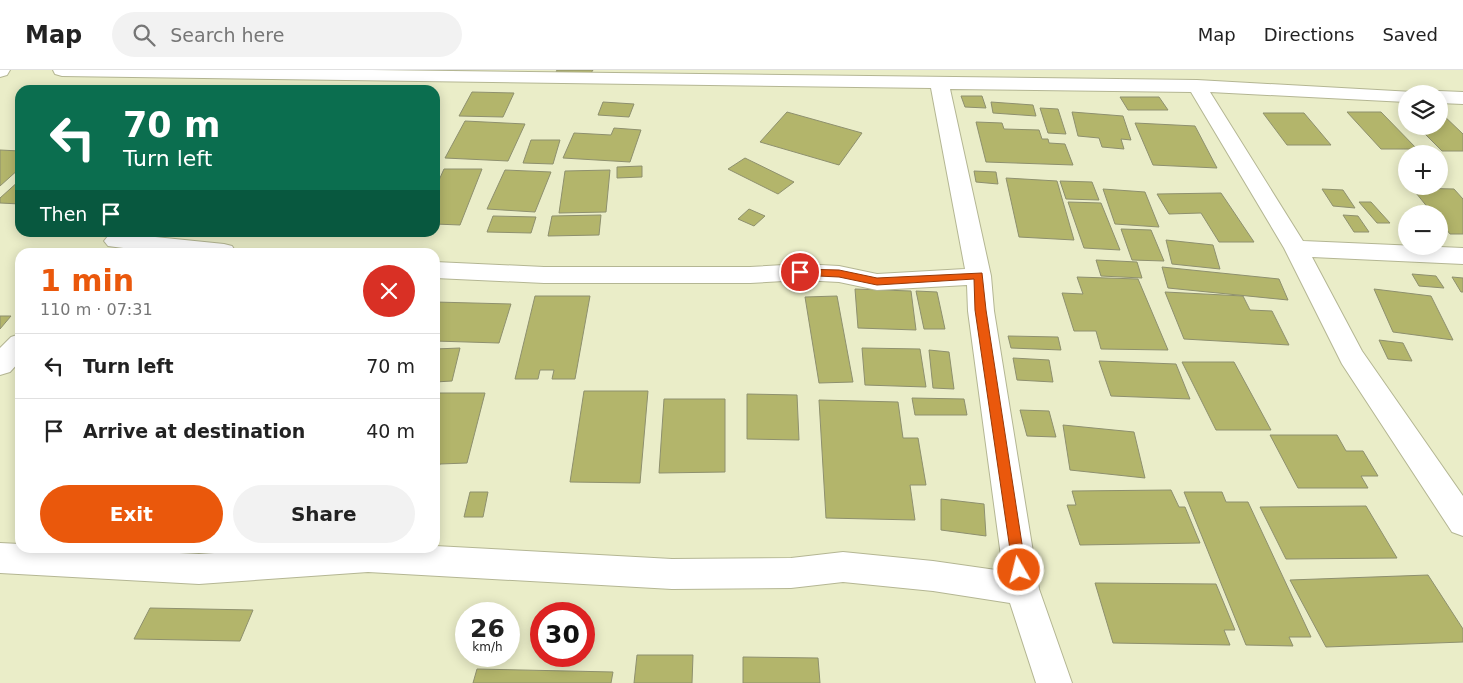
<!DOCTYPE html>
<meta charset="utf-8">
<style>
body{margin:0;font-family:"DejaVu Sans",sans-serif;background:#f2f2f2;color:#222;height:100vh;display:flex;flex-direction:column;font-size:19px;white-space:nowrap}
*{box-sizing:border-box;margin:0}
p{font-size:16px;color:#767676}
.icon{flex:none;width:28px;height:28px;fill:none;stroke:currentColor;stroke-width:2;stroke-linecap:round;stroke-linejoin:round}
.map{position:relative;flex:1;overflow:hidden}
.panel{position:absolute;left:15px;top:178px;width:425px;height:305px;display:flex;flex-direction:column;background:#fff;border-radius:15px;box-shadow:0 2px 12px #0003}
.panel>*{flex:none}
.guide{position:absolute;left:15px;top:15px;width:425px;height:152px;border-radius:15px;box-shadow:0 2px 12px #0003;background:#0b6e4f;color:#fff;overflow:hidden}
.fabs{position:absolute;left:1398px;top:15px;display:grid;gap:10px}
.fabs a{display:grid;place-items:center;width:50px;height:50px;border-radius:50%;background:#fff;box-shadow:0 2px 12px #0003;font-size:25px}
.speed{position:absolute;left:455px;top:532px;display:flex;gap:10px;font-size:25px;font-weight:700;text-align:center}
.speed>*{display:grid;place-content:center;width:65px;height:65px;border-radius:50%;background:#fff;box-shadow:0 2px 12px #0003;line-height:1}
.speed small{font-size:12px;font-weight:400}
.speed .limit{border:8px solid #d22;background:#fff;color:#111}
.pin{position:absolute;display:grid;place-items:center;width:42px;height:42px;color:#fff;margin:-21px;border:2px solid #fff;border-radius:50%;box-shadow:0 1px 5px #0007}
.me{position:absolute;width:55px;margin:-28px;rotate:352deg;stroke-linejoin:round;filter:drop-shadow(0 0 4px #0008)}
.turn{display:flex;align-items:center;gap:18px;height:105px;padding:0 25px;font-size:22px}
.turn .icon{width:65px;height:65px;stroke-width:2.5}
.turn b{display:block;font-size:35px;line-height:42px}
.then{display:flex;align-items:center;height:48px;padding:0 25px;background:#0003;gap:10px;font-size:19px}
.round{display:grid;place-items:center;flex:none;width:52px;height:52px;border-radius:26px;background:#f2f2f2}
.headline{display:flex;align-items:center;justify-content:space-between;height:85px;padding:0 25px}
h1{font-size:30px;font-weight:800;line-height:38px;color:#ea580c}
.button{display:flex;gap:10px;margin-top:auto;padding:10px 25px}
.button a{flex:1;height:58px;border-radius:30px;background:#ea580c;color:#fff;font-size:20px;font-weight:800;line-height:58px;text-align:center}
.button a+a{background:#f2f2f2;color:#222}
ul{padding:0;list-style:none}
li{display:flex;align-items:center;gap:15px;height:65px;padding:0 25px;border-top:1px solid #e0e0e0}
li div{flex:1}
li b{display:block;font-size:19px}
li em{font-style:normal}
header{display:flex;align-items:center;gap:30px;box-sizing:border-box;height:70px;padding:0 25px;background:#fff;border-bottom:1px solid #e0e0e0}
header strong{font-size:24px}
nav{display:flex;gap:28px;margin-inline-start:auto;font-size:18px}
.search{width:350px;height:45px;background:#f2f2f2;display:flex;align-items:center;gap:12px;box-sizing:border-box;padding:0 18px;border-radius:28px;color:#767676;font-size:19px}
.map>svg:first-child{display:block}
.building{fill:#b3b56b;stroke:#8e906e}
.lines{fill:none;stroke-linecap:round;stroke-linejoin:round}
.minor-casing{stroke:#b4b693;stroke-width:2}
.minor{fill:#fff;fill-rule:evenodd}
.route{fill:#ea580c;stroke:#983908}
</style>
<header>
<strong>Map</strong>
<div class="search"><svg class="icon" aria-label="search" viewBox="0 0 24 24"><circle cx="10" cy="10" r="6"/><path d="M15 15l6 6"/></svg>Search here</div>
<nav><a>Map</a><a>Directions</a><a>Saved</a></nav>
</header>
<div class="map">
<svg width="1463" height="613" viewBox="0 0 1463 613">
<rect width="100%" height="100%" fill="#eaedc8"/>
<g class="building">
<path d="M557,0H593L591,3L556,2Z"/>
<path d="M472,22L514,23L503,47L459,46Z"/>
<path d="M961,26H982L986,38L965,37Z"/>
<path d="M1120,27H1159L1168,40H1128Z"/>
<path d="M603,32L634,34L629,47L598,45Z"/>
<path d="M991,32L1033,35L1036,46L993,43Z"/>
<path d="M1040,38L1058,39L1066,64L1048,63Z"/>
<path d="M787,42L862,63L839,95L760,72Z"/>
<path d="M1072,42L1123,46L1131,70L1121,69L1124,79L1102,77L1099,68L1078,66Z"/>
<path d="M1347,42H1381L1417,79H1381Z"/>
<path d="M1263,43H1304L1331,75H1287Z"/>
<path d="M1439,43H1441L1463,64V81H1442L1417,56H1439Z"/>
<path d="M465,51L525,54L508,91L445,88Z"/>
<path d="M976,52L1002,53L1004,59L1039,60L1042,69H1048L1049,73L1065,74L1073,95L986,92Z"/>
<path d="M1135,53L1195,56L1217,98L1153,95Z"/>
<path d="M614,58L641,60L630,92L563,88L574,63L611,65Z"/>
<path d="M531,70H560L553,94L523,93Z"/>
<path d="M0,80L20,81V98L0,116Z"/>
<path d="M745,88L794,112L778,124L728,99Z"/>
<path d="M642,96V107L617,108V97Z"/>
<path d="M444,99H482L460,155L435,154V119Z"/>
<path d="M505,100L551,102L535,142L487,139Z"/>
<path d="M610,100L606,142L559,143L565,101Z"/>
<path d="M974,101L996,102L998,114L976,112Z"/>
<path d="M1006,108L1057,111L1074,170L1019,167Z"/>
<path d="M20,110V134L0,133V128Z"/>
<path d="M1060,111L1092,112L1099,130L1066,129Z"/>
<path d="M1412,118L1454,119L1463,129V164H1450L1439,150V144H1433Z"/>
<path d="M1103,119L1145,122L1159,157L1115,154Z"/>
<path d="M1322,119L1343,120L1355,138L1333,136Z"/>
<path d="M1221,123L1254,172H1219L1201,143L1169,144L1157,124Z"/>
<path d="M1068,132L1101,133L1120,180L1084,178Z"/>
<path d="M1359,132H1371L1390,153H1377Z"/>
<path d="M749,139L765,146L754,156L738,149Z"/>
<path d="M601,145L599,165L548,166L552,146Z"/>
<path d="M1343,145L1358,146L1369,162H1354Z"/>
<path d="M493,146L536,147L531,163L487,162Z"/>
<path d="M1121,159L1151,160L1164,191L1132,190Z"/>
<path d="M178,162H272L175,166Z"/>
<path d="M1166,170L1213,175L1220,199L1172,194Z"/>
<path d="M1096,190L1137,192L1142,208L1101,206Z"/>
<path d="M1162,197L1279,209L1288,230L1168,218Z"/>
<path d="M1412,204L1436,206L1444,218L1419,216Z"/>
<path d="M1077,207L1138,209L1168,280L1101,279L1096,261H1074L1062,223L1083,224Z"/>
<path d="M1452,207L1463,208V222H1461Z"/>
<path d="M855,219L911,221L916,260L858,258Z"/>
<path d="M1374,219L1431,226L1453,270L1393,262Z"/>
<path d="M916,221L937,222L945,259H924Z"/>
<path d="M1165,222L1243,226L1250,240L1272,241L1289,275L1184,269Z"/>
<path d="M535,226H590L575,309H552L554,300H540L538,309H515Z"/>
<path d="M837,226L853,312L819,313L805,227Z"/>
<path d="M435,232L511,234L499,273L435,271Z"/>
<path d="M0,246H11L0,259Z"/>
<path d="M1008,266L1058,267L1061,280L1011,278Z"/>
<path d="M1379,270L1403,273L1412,291L1388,289Z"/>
<path d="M460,278L452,311L435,312V279Z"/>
<path d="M862,278L920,279L926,317L865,315Z"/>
<path d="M929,280L949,282L954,319L933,318Z"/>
<path d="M1013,288L1049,290L1053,312L1017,310Z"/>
<path d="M1099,291L1176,294L1190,329L1111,326Z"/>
<path d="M1182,292H1234L1271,360H1216Z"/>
<path d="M584,321H648L640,413L570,412Z"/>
<path d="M435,323H485L467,393L440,394L435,410Z"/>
<path d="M747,324L797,325L799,370L747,369Z"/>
<path d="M912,328L964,329L967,345H915Z"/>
<path d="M664,329H725V402L659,403Z"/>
<path d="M819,330L898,332L903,368H918L926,415H910L915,450L826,448Z"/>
<path d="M1020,340L1049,341L1056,367L1027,366Z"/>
<path d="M1063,355L1134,362L1145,408L1070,400Z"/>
<path d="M1270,365H1337L1346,381H1363L1378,406H1361L1368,418H1298Z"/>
<path d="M1171,420L1179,437H1185L1200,473L1080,475L1067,435H1076L1072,421Z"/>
<path d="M470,422H488L483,447H464Z"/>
<path d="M1184,422H1222L1226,432H1248L1311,567H1289L1293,576L1246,575Z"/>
<path d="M941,429L984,434L986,466L941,460Z"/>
<path d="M1366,436L1397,488L1286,489L1260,437Z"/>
<path d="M1428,505L1463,559V572L1326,577L1290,510Z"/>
<path d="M1095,513L1216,514L1235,560H1224L1230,575L1113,573Z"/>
<path d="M150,538L253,540L240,571L134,569Z"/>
<path d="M637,585H693L692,613H634Z"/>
<path d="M743,587L818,588L820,613H743Z"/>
<path d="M477,599L613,602L611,613H473Z"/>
</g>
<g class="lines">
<g class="minor-casing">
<g id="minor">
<path d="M0,0H10L7,5L0,7Z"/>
<path d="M53,0H372L1197,10L1413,22L1414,24H1406V32L1210,22L1303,171L1463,178V194L1312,187L1362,281L1463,426V466L1452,462L1342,294L1284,178L1191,22L950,19L991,206L994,241L1039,519L1072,613H1036L1010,533L933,521L843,512L791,518L672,519L368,502L199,514L0,503V473L20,474V478H79L199,484L292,478H435V476L672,489L791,488L843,482L933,491L1003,501L968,241L967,215L877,220L839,212L801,210L750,213H544L435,208V192L544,197H750L801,194L839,196L877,204L965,199L931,18L62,6L55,4Z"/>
<path d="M1439,21L1463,22V34L1439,33V24H1432Z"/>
<path d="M116,163L224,174L232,176L236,182H154L108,176L104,171L108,166Z"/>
<path d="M20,264V291L10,302L0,305V278L11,267Z"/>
</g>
</g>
<use href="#minor" class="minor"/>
</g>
<path class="route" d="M800,199L839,200L877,208L982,203L986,240L1026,500L1024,505L1019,506L1015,505L1013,500L975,240L974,209L877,215L839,207L797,205V200Z"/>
</svg>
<div class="fabs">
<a><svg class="icon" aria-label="layers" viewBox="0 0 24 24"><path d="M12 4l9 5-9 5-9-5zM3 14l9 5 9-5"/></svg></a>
<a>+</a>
<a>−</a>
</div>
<div class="speed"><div>26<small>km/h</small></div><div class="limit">30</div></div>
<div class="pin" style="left:800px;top:202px;background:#d93025"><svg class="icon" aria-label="arrive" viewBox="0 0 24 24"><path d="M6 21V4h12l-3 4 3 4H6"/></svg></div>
<svg class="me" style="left:1019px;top:500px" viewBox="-20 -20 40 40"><circle r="17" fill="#ea580c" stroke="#fff" stroke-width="3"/><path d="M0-11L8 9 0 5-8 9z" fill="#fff"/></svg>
<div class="guide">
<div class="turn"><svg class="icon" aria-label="left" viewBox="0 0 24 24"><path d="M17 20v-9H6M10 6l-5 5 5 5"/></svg><div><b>70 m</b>Turn left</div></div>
<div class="then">Then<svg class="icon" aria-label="arrive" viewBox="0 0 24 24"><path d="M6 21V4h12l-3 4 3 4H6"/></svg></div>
</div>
<section class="panel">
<div class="headline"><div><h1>1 min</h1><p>110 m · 07:31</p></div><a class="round" style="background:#d93025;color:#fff"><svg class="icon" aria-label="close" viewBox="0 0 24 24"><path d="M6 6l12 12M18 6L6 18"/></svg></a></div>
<ul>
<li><svg class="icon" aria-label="left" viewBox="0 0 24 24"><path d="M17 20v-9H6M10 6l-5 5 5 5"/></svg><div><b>Turn left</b></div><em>70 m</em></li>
<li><svg class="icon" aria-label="arrive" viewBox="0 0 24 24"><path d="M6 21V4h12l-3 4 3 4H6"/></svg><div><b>Arrive at destination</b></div><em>40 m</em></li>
</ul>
<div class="button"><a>Exit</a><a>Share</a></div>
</section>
</div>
